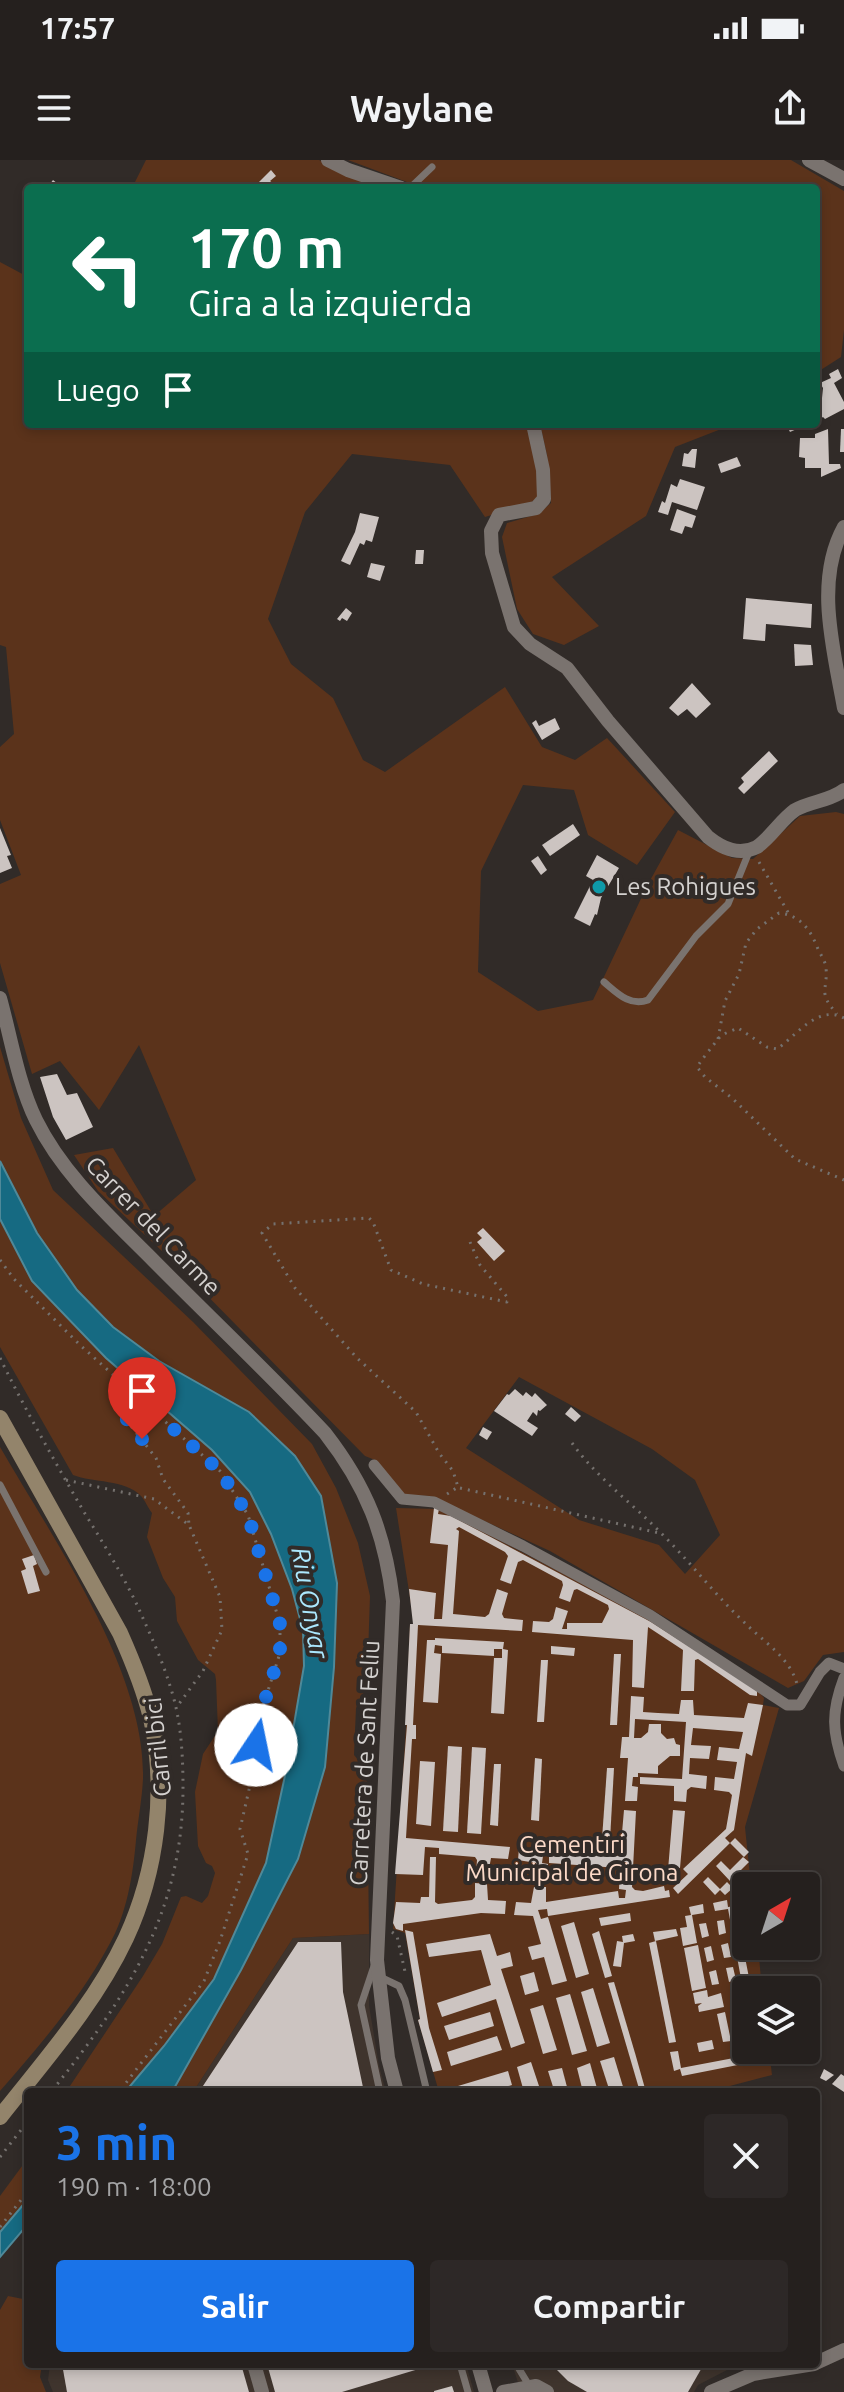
<!DOCTYPE html>
<html lang="es">
<meta charset="utf-8">
<style>
body{margin:0;font-family:Ubuntu,sans-serif;background:#2d2827;color:#f1f3f6;height:100vh;display:flex;flex-direction:column;font-size:30px;white-space:nowrap}
*{box-sizing:border-box;margin:0}
p{font-size:26px;color:#a3a3a4}
.icon{flex:none;width:44px;height:44px;fill:none;stroke:currentColor;stroke-width:2;stroke-linecap:round;stroke-linejoin:round}
.map{position:relative;flex:1;overflow:hidden}
.sheet{position:absolute;left:24px;top:1928px;width:796px;height:280px;display:flex;flex-direction:column;background:#25201e;border-radius:8px;box-shadow:0 4px 12px #0003,0 0 0 2px #423e3c}
.sheet>*{flex:none}
.banner{position:absolute;left:24px;top:24px;width:796px;height:244px;border-radius:8px;box-shadow:0 4px 12px #0003,0 0 0 2px #423e3c;background:#0b6e4f;color:#fff;overflow:hidden}
.needle{width:52px;rotate:39deg}
.controls{position:absolute;left:732px;top:1712px;display:grid;gap:16px}
.controls a{display:grid;place-items:center;width:88px;height:88px;border-radius:8px;background:#25201e;box-shadow:0 4px 12px #0003,0 0 0 2px #423e3c;font-size:40px}
.pin{position:absolute;display:grid;place-items:center;width:68px;height:68px;color:#fff;margin:-82px -34px;border-radius:50% 50% 50% 0;rotate:-45deg;box-shadow:0 0 8px #0007}
.pin .icon{rotate:45deg}
.me{position:absolute;width:88px;margin:-44px;rotate:11deg;stroke-linejoin:round;filter:drop-shadow(0 0 6px #0008)}
.turn{display:flex;align-items:center;gap:28px;height:168px;padding:0 32px;font-size:36px}
.turn .icon{width:104px;height:104px;stroke-width:2.5}
.turn b{display:block;font-size:56px;line-height:68px}
.then{display:flex;align-items:center;height:76px;padding:0 32px;background:#0003;gap:16px;font-size:30px}
.round{display:grid;place-items:center;flex:none;width:84px;height:84px;border-radius:8px;background:#2d2827}
.overview{display:flex;align-items:center;justify-content:space-between;height:136px;padding:0 32px}
h1{font-size:48px;font-weight:700;line-height:60px;color:#1a73e8}
.cta{display:flex;gap:16px;margin-top:auto;padding:16px 32px}
.cta a{flex:1;height:92px;border-radius:8px;background:#1a73e8;color:#fff;font-size:32px;font-weight:700;line-height:92px;text-align:center}
.cta a+a{background:#2d2827;color:#f1f3f6}
.status{display:flex;justify-content:space-between;align-items:center;height:56px;padding:0 40px;background:#25201e;direction:ltr}
.status svg{height:22px;fill:currentColor}
header{display:flex;justify-content:space-between;align-items:center;height:104px;padding:0 32px;background:#25201e;font-size:36px;font-weight:700}
.map>svg:first-child{display:block}
.built{fill:#3f342d}
.green{fill:#5b331b;fill-rule:evenodd}
.water{fill:#166a82;stroke:#4f8999;stroke-width:2}
.building{fill:#ccc4c1}
.lines{fill:none;stroke-linecap:round;stroke-linejoin:round}
.path{stroke:#75716e;stroke-width:3;stroke-dasharray:2 6;stroke-linecap:butt}
.service{stroke:#7a736f;stroke-width:7}
.pedestrian{stroke:#7a736f;stroke-width:11}
.minor{stroke:#7a736f;stroke-width:14}
.secondary{stroke:#93846b;stroke-width:16}
.route{stroke:#1a73e8;stroke-width:14;stroke-dasharray:0 25.2}
.culture-dot{fill:#0f9aa8;stroke:#312b28;stroke-width:3}
.labels{text-anchor:middle;stroke-width:8;stroke-linejoin:round;paint-order:stroke}
.poi-label{font-size:24px;fill:#d4d1cf;stroke:#312b28;text-anchor:start}
.street-label{font-size:24px;fill:#d4d1cf;stroke:#312b28}
.park-label{font-size:24px;fill:#fcdac8;stroke:#312b28}
.water-label{font-size:26px;font-style:italic;fill:#abe7fd;stroke:#312b28}
</style>
<div class="status"><b>17:57</b><svg viewBox="0 0 49 12"><path d="M0 12V9h3v3zM5 12V6h3v6zM10 12V3h3v9zM15 12V0h3v12zM26 1h20v11H26zM47 4h2v5h-2z"/></svg></div>
<header><svg class="icon" aria-label="menu" viewBox="0 0 24 24"><path d="M4 6h16M4 12h16M4 18h16"/></svg>Waylane<svg class="icon" aria-label="share" viewBox="0 0 24 24"><path d="M12 15V3M7 8l5-5 5 5M5 13v7h14v-7"/></svg></header>
<div class="map">
<svg width="844" height="2232" viewBox="0 0 844 2232">
<rect width="100%" height="100%" fill="#312b28"/>
<g class="built">
<path d="M369,1774V1845L379,1906L386,1932H193L293,1778Z"/>
<path d="M50,2204H466L474,2232H53L48,2220Z"/>
<path d="M512,2204H746L727,2210L698,2225L694,2232H521Z"/>
</g>
<g class="green">
<path d="M146,0H319L381,28H132Z"/>
<path d="M348,0H791L844,31V170L841,197L816,213V28H423Z"/>
<path d="M0,102L28,117V264H527L540,322L537,338L529,344L485,357L450,305L352,294L305,352L268,459L291,504L333,538L363,600L385,612L505,527L542,587L575,600L607,578L675,652L637,705L588,675L574,630L523,625L481,711L478,812L538,851L593,840L647,726L678,670L732,698L753,699L800,656L836,652L844,654V1492L823,1495L804,1521L788,1528L550,1391L430,1336L404,1335L375,1300L365,1296L180,1108L98,1031L74,995L113,988L154,1056L196,1020L139,885L99,950L60,901L32,914L0,803V724L21,715L0,660V587L14,574L6,487L0,485ZM519,1217L652,1289L695,1320L720,1375L685,1414L659,1385L579,1360L466,1288Z"/>
<path d="M540,264H734L675,287L646,356L552,417L599,466L564,485L533,474L517,449L502,377L507,363L538,354L551,343L547,295Z"/>
<path d="M0,887L21,958L53,1030L193,1162L312,1284L336,1328L358,1383L370,1436L367,1526L356,1548L354,1595L367,1610L369,1774L293,1778L193,1932H172L241,1810L325,1607L334,1507L337,1423L321,1336L249,1252L159,1201L113,1167L77,1130L37,1073L0,1001Z"/>
<path d="M0,1059L32,1121L212,1290L251,1332L271,1374L292,1429L303,1470L304,1506L286,1611L266,1703L214,1819L164,1886L125,1932H66L143,1816L162,1784L181,1737L186,1736L202,1743L208,1736L215,1713L212,1706L206,1703L198,1686L195,1632L203,1594L218,1571L216,1520L215,1514L198,1500L177,1461L175,1437L163,1418L147,1377L152,1353C148,1348 145,1340 141,1336C125,1319 93,1323 73,1315L0,1187Z"/>
<path d="M0,1287C53,1379 146,1511 143,1619C142,1639 138,1660 136,1680C133,1714 127,1754 109,1785C80,1839 40,1885 0,1931Z"/>
<path d="M396,1348L439,1349L650,1459L757,1530L764,1538L763,1545L779,1548L745,1667L751,1726H746V1786H758L762,1830H746V1890H769L772,1915L707,1932H439L418,1860L420,1859L405,1773L393,1769L406,1566L410,1464H413V1457Z"/>
<path d="M28,1998V2039L0,2072V2036Z"/>
<path d="M8,2136L28,2140V2204H42L40,2217L46,2232H0V2150Z"/>
</g>
<g class="water">
<path d="M0,1001L37,1073L77,1130L113,1167L159,1201L249,1252L295,1296L321,1336L337,1423L334,1507L325,1607L298,1699L241,1810L172,1932H125L164,1886L214,1819L266,1703L286,1611L304,1506L303,1470L292,1429L271,1374L250,1332L212,1290L106,1198L32,1121L0,1059Z"/>
<path d="M28,2039V2064L0,2097V2072Z"/>
</g>
<g class="building">
<path d="M271,10L276,16L270,21L274,24L271,28H253Z"/>
<path d="M53,20L63,28H47Z"/>
<path d="M838,209L842,218L834,223L844,242V249L825,259L823,257L816,261V230L822,238L823,228L820,223L831,218L829,214Z"/>
<path d="M786,264H808L790,272Z"/>
<path d="M828,269L829,304H840L841,308L821,317V308H805V298L799,297L800,278H815V274Z"/>
<path d="M841,269H844V292H840Z"/>
<path d="M692,289H697L695,308L682,306L684,293L688,294Z"/>
<path d="M737,297L741,306L721,313L718,304Z"/>
<path d="M680,319L705,327L697,350L672,342L668,355L658,352L662,341L665,343L671,324L677,327Z"/>
<path d="M677,349L696,356L692,368L685,366L682,374L670,370Z"/>
<path d="M360,353L379,357L372,382L366,380L364,385L360,383L350,405L341,401L355,372Z"/>
<path d="M416,390H424L423,404H415Z"/>
<path d="M371,403L385,406L380,421L367,417Z"/>
<path d="M746,438L812,444L811,468L766,464L765,481L743,479Z"/>
<path d="M346,448L352,453L347,461L342,458L340,461L337,459Z"/>
<path d="M794,484L811,485L813,505L795,506Z"/>
<path d="M692,523L711,544L696,558L687,549L678,556L669,548Z"/>
<path d="M555,558L560,569L542,580L532,563L536,560L539,566Z"/>
<path d="M769,591L778,601L744,634L738,628L744,622L741,618Z"/>
<path d="M573,664L580,675L550,696L542,685Z"/>
<path d="M0,668L11,695L7,696L12,708L0,713Z"/>
<path d="M597,695L619,708L601,738L597,755L595,754L590,766L574,758L593,720L586,716Z"/>
<path d="M538,696L547,710L541,715L531,701Z"/>
<path d="M57,914L67,935L77,933L93,967L66,980L53,957L40,917Z"/>
<path d="M483,1068L505,1091L494,1101L477,1082L482,1078L477,1073Z"/>
<path d="M515,1229L523,1236L526,1232L532,1237L535,1233L547,1245L540,1251L538,1250L537,1256L533,1252L527,1261L538,1268L532,1276L494,1251L507,1234L509,1235Z"/>
<path d="M571,1247L581,1256L575,1262L565,1254Z"/>
<path d="M483,1267L492,1272L487,1280L479,1275Z"/>
<path d="M434,1348L439,1349L438,1354L451,1356L651,1462L757,1530V1536L750,1535L698,1499L695,1500L694,1531H681L683,1490L648,1467L644,1528L632,1527L633,1480L532,1472L533,1461L549,1462L553,1459L556,1447L568,1451L562,1469H567V1463H602L609,1449L608,1445L577,1429L574,1430L570,1442L559,1438L563,1425L562,1421L523,1400L518,1402L511,1424L500,1420L508,1396L505,1392L459,1367L456,1369L459,1371L453,1454L485,1457L489,1454L497,1429L508,1433L502,1454L504,1458L523,1460L522,1471L418,1465L413,1565H416V1579H412L406,1678L510,1687L508,1699L491,1698L488,1714L476,1713L477,1700L475,1697L439,1694V1688L425,1687L423,1715L395,1714L407,1565H405L410,1464H413L409,1429L436,1433L434,1459H442L448,1385L430,1383Z"/>
<path d="M34,1395L37,1404L33,1406L40,1431L28,1434L21,1411L26,1409L22,1399Z"/>
<path d="M435,1478L504,1482L503,1489L508,1490L504,1554L491,1553L494,1498H502V1489H494V1496L442,1493V1486L435,1485L434,1493L441,1494L438,1543L423,1542L427,1480H435Z"/>
<path d="M551,1486L575,1488L574,1496L551,1494Z"/>
<path d="M614,1494H621L617,1565H610Z"/>
<path d="M541,1500H548L544,1562H537Z"/>
<path d="M631,1536L644,1537L643,1552L658,1553L679,1554L681,1540H693L694,1555L744,1558L748,1543L763,1545L752,1596L746,1593L734,1670L725,1678L730,1683L735,1678L749,1692L744,1697L730,1683L678,1734L673,1728L688,1714L683,1709L726,1669L732,1635L729,1632L714,1630L715,1617L734,1619L737,1602L717,1600L719,1587L739,1589L743,1572L693,1568L691,1585L711,1586L709,1599L690,1598L689,1614L707,1616L706,1629L691,1627L687,1630L686,1642L674,1641V1626L640,1624V1617L682,1619L686,1562L635,1559L634,1578H641L648,1572L649,1564H661V1573L667,1579L674,1578L676,1584L680,1585V1596H670L658,1606V1614L638,1613V1617H633L632,1626L638,1627L637,1641H625L628,1598H620L622,1577H629Z"/>
<path d="M448,1586L462,1587L458,1672L443,1671Z"/>
<path d="M472,1587L486,1588L481,1674L467,1673Z"/>
<path d="M535,1598L542,1599L539,1661L531,1660Z"/>
<path d="M420,1601L435,1602L431,1666L416,1664Z"/>
<path d="M494,1604H501L498,1666L490,1665Z"/>
<path d="M607,1608H614L610,1680L602,1679Z"/>
<path d="M624,1650L636,1651L632,1727L635,1730L643,1731L664,1726L665,1731L669,1730L670,1737L548,1756L547,1749L538,1750L541,1759L548,1757L567,1821L552,1825L544,1797L532,1800L528,1787L541,1784L533,1756L514,1755L516,1742L531,1743L534,1727H546V1742L618,1731L619,1738H625L626,1730L619,1729L620,1709H627V1702H620L619,1708L549,1703V1696H543L542,1703L548,1704L547,1718L535,1717L536,1703L518,1700L519,1688L620,1696Z"/>
<path d="M673,1650L685,1651L680,1708L674,1707L672,1722H667Z"/>
<path d="M430,1697H436L435,1742L438,1744L472,1740L475,1737V1723L487,1724L488,1740L506,1741L505,1754L481,1753L403,1764V1771L396,1769L393,1763L396,1742L420,1743L421,1737H429Z"/>
<path d="M743,1697L749,1702L730,1721L716,1706L721,1701L730,1710Z"/>
<path d="M708,1717L720,1729L727,1722L733,1728L725,1735L720,1730L715,1735L703,1722Z"/>
<path d="M727,1740L728,1747L735,1746L751,1828L743,1829L728,1749L715,1751L713,1743Z"/>
<path d="M703,1744L704,1753L692,1755L697,1783L683,1786L680,1768L687,1767L685,1756L691,1755L689,1747Z"/>
<path d="M630,1753L631,1761L601,1766L599,1758Z"/>
<path d="M724,1760L726,1773L719,1775L717,1761Z"/>
<path d="M574,1762L589,1814L576,1818L561,1766Z"/>
<path d="M706,1763L709,1776L702,1778L699,1764Z"/>
<path d="M676,1769L678,1776L655,1781L653,1772Z"/>
<path d="M405,1770L413,1772L429,1868L442,1910L433,1912L418,1860L420,1859Z"/>
<path d="M599,1771L612,1816L605,1818L592,1774Z"/>
<path d="M490,1774L497,1796L510,1792L513,1806L501,1809L525,1883L511,1888L496,1839L442,1857L437,1843L491,1825L481,1790L429,1797L426,1784Z"/>
<path d="M633,1774L635,1781L624,1783L621,1807L613,1806L617,1781L623,1782L622,1776Z"/>
<path d="M656,1781L676,1882L669,1883L649,1783Z"/>
<path d="M298,1782H341L343,1832L364,1932H199Z"/>
<path d="M728,1783L731,1797L724,1798L721,1785Z"/>
<path d="M698,1785L706,1828L692,1831L684,1788Z"/>
<path d="M711,1786L714,1800L707,1802L704,1788Z"/>
<path d="M733,1807L736,1820L729,1822L726,1808Z"/>
<path d="M716,1810L719,1824L712,1825L709,1812Z"/>
<path d="M534,1812L539,1831L525,1835L520,1816Z"/>
<path d="M614,1822L635,1893L646,1932H640L608,1823Z"/>
<path d="M593,1828L610,1883L597,1887L581,1832Z"/>
<path d="M744,1829L746,1843L734,1845L731,1832Z"/>
<path d="M707,1830L708,1837L721,1833L724,1847L699,1852L698,1846L702,1843L695,1844L693,1833Z"/>
<path d="M570,1834L587,1891L572,1895L556,1838Z"/>
<path d="M543,1845L557,1890L543,1894L530,1849Z"/>
<path d="M490,1852L494,1866L449,1880L444,1866Z"/>
<path d="M725,1852L731,1881L723,1882L717,1854Z"/>
<path d="M497,1876L502,1890L451,1906L447,1892Z"/>
<path d="M712,1880L714,1889L699,1892L697,1883Z"/>
<path d="M754,1890H761L762,1893L756,1894L758,1901L682,1916L680,1909L674,1911L670,1892L678,1891L681,1908L755,1894Z"/>
<path d="M614,1897L624,1930L610,1932L600,1901Z"/>
<path d="M531,1902L541,1932H524L517,1907Z"/>
<path d="M590,1903L598,1932H583L577,1908Z"/>
<path d="M562,1908L567,1927L554,1930L548,1911Z"/>
<path d="M824,1909L834,1915L826,1921L820,1918Z"/>
<path d="M508,1911L512,1925L489,1932H459L458,1926Z"/>
<path d="M841,1914L844,1916V1932L832,1924Z"/>
<path d="M62,2204H241L249,2232H67Z"/>
<path d="M267,2204H432V2205L342,2232H275Z"/>
<path d="M551,2204H704L688,2232H587L568,2221Z"/>
<path d="M452,2226L454,2232H434V2231Z"/>
</g>
<g class="lines">
<g class="path">
<path d="M759,702L789,754"/>
<path d="M844,858C818,844 796,876 777,889L767,887L738,868C732,871 723,873 719,878C714,884 700,902 697,907L705,917L732,938L795,999L844,1020"/>
<path d="M718,879L725,841L739,814L746,783L757,769L779,753C801,755 811,771 818,789C821,795 825,801 826,807C828,832 817,831 837,854"/>
<path d="M0,1100L14,1119L80,1185L220,1311L248,1355L280,1464V1493L258,1562L254,1608L240,1669L248,1694L220,1781L204,1821L119,1932"/>
<path d="M0,1198C26,1251 55,1302 84,1352C103,1383 123,1415 138,1447C149,1472 162,1499 170,1526C181,1558 183,1594 183,1628C183,1753 126,1838 51,1932"/>
<path d="M125,1228L127,1261L156,1298L163,1319L188,1353L189,1365"/>
<path d="M572,1283C597,1318 632,1343 662,1374C691,1403 716,1436 746,1464C764,1482 790,1498 797,1524"/>
<path d="M66,1320L154,1339L189,1365L220,1437L222,1470L203,1511L176,1548"/>
<path d="M460,1328L659,1373"/>
<path d="M447,1334L458,1327L453,1311L439,1293L416,1252L357,1198L295,1128L262,1073L273,1064L369,1058L373,1062L391,1110L423,1124L507,1142L508,1138L480,1105L470,1082"/>
<path d="M392,1772L397,1776L406,1816"/>
<path d="M0,1997L28,1961"/>
<path d="M0,2067L28,2031"/>
</g>
<g class="service">
<path d="M410,28L432,7"/>
<path d="M604,822C617,833 630,847 648,840L696,776L728,744L749,692"/>
<path d="M0,1325L46,1412"/>
<path d="M374,1806L361,1845L380,1932"/>
<path d="M378,1816L399,1826L405,1840L427,1932"/>
<path d="M460,2204L468,2232"/>
<path d="M516,2204L530,2227"/>
</g>
<g class="pedestrian">
<path d="M374,1305L402,1339L434,1342L523,1386L650,1455L787,1545H800L820,1512L829,1503L844,1509"/>
<path d="M844,1518C831,1552 832,1572 844,1606"/>
</g>
<g class="minor">
<path d="M328,0L348,10L401,28"/>
<path d="M809,0L844,19"/>
<path d="M533,264L543,310L544,339L536,348L499,355L491,371L492,393L514,467L530,484L567,508L608,561L708,677C723,689 739,696 757,687C772,676 781,660 795,650C811,641 830,641 844,630"/>
<path d="M844,367C814,421 834,491 844,548"/>
<path d="M0,838C11,878 18,923 36,960C62,1013 108,1055 149,1096C207,1155 268,1212 325,1273C367,1327 385,1374 393,1441L377,1800L388,1898L397,1932"/>
<path d="M816,2203L844,2190"/>
<path d="M254,2204L262,2232"/>
<path d="M478,2204L486,2232"/>
<path d="M503,2232L536,2226L547,2232"/>
<path d="M711,2232L753,2214L814,2204"/>
</g>
<path class="secondary" d="M0,1258L120,1473C132,1500 144,1529 151,1558C167,1630 157,1711 126,1778C95,1844 44,1901 0,1957"/>
</g>
<g class="lines">
<path class="route" d="M142,1279L127,1261L125,1225L220,1311L248,1355L280,1464V1493L258,1562L256,1585"/>
</g>
<circle class="culture-dot" cx="599" cy="727" r="8"/>
<g class="labels">
<g class="poi-label">
<text x="615" y="735">Les Rohigues</text>
</g>
<g class="street-label">
<text transform="translate(153 1066) rotate(46)" y="8">Carrer del Carme</text>
<text transform="translate(158 1587) rotate(-96)" y="8">Carril bici</text>
<text transform="translate(365 1603) rotate(-87)" y="8">Carretera de Sant Feliu</text>
</g>
<g class="park-label">
<text x="572" y="1693">Cementiri<tspan x="572" dy="28">Municipal de Girona</tspan></text>
</g>
<g class="water-label">
<text transform="translate(310 1443) rotate(80)" y="9">Riu Onyar</text>
</g>
</g>
</svg>
<div class="controls">
<a><svg class="needle" viewBox="-14 -14 28 28"><path d="M0-13l5 13h-10z" fill="#e53935"/><path d="M0 13l5-13h-10z" fill="#a3a3a4"/></svg></a>
<a><svg class="icon" aria-label="layers" viewBox="0 0 24 24"><path d="M12 4l9 5-9 5-9-5zM3 14l9 5 9-5"/></svg></a>
</div>
<div class="pin" style="left:142px;top:1279px;background:#d93025"><svg class="icon" aria-label="arrive" viewBox="0 0 24 24"><path d="M6 21V4h12l-3 4 3 4H6"/></svg></div>
<svg class="me" style="left:256px;top:1585px" viewBox="-20 -20 40 40"><circle r="19" fill="#fff"/><path d="M0-13L10 11 0 6-10 11z" fill="#1a73e8"/></svg>
<div class="banner">
<div class="turn"><svg class="icon" aria-label="left" viewBox="0 0 24 24"><path d="M17 20v-9H6M10 6l-5 5 5 5"/></svg><div><b>170 m</b>Gira a la izquierda</div></div>
<div class="then">Luego<svg class="icon" aria-label="arrive" viewBox="0 0 24 24"><path d="M6 21V4h12l-3 4 3 4H6"/></svg></div>
</div>
<section class="sheet">
<div class="overview"><div><h1>3 min</h1><p>190 m · 18:00</p></div><a class="round"><svg class="icon" aria-label="close" viewBox="0 0 24 24"><path d="M6 6l12 12M18 6L6 18"/></svg></a></div>
<div class="cta"><a>Salir</a><a>Compartir</a></div>
</section>
</div>
